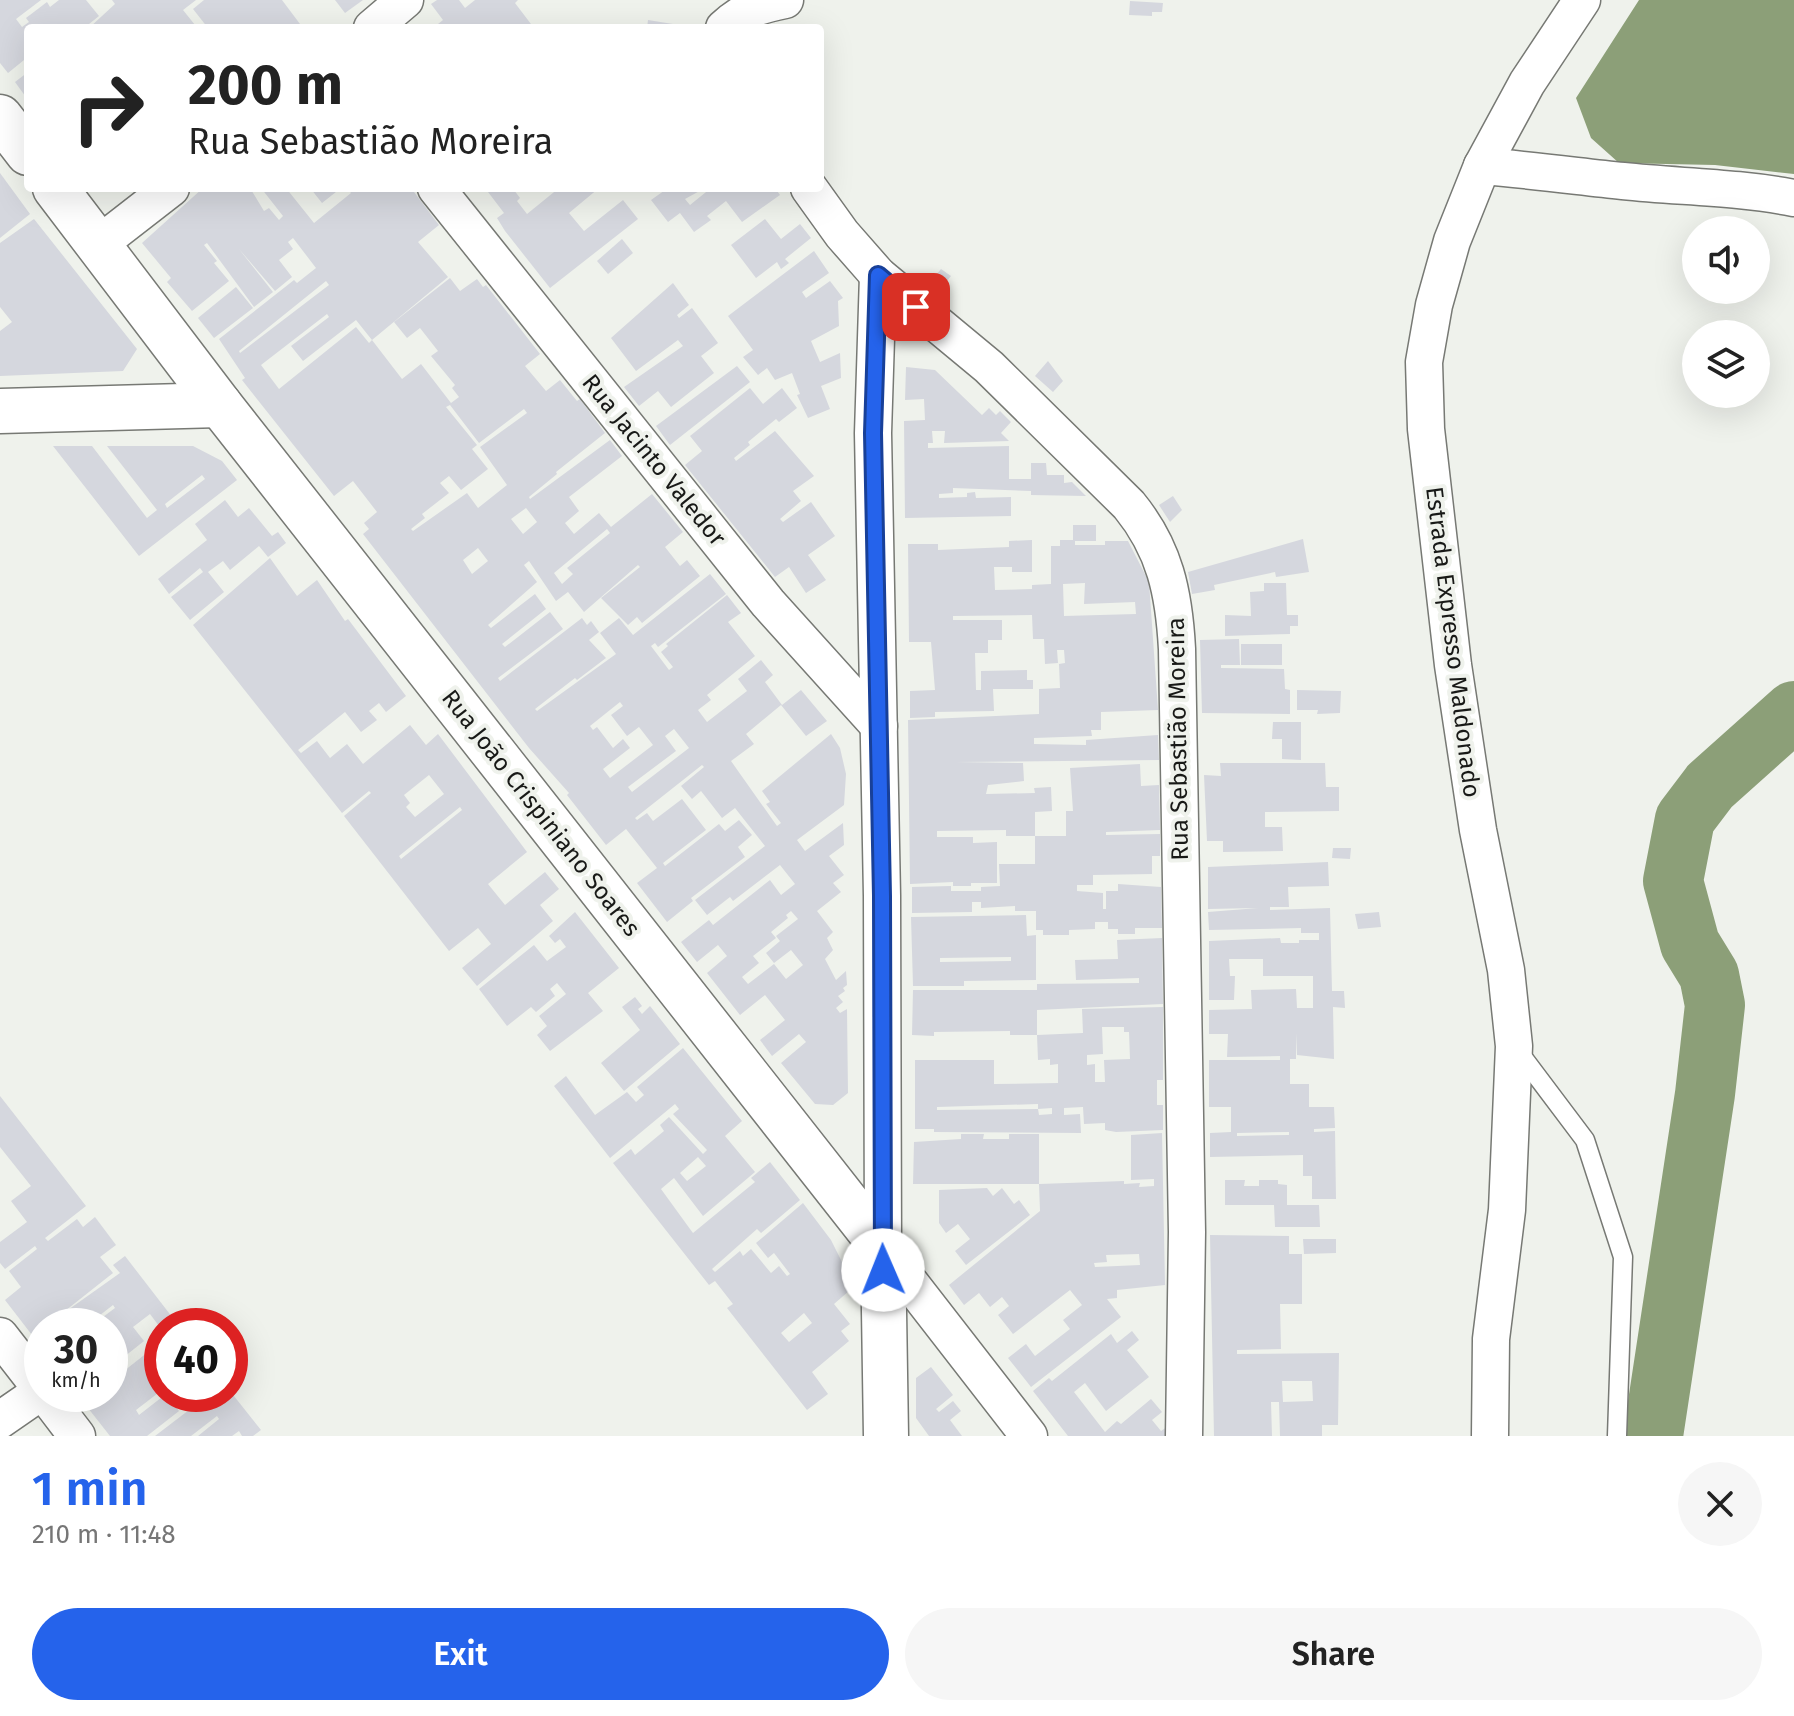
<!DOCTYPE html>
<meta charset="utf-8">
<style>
body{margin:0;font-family:"Fira Sans",sans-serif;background:#f6f6f6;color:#222;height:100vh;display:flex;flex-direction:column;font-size:30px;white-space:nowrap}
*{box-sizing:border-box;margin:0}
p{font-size:26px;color:#767676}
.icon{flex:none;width:44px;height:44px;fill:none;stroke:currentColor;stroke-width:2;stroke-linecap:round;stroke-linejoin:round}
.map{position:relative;height:1436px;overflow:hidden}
.drawer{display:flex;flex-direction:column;background:#fff;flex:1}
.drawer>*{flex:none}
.guide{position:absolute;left:24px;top:24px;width:800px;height:168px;border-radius:8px;box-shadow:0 8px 32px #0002;background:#fff;color:#222;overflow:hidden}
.buttons{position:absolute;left:1682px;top:216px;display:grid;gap:16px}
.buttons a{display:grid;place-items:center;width:88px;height:88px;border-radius:50%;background:#fff;box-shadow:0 8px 32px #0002;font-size:40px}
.speed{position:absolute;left:24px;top:1308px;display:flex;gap:16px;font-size:40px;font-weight:700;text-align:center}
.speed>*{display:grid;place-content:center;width:104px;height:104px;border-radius:50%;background:#fff;box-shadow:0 8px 32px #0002;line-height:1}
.speed small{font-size:20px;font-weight:400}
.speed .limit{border:12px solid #d22;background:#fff;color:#111}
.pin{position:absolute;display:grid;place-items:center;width:68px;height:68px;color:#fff;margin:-34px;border-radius:16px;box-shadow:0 4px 12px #0006}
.me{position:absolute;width:88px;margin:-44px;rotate:359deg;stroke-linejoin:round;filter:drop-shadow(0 0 6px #0008)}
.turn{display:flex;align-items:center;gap:28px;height:168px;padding:0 32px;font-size:36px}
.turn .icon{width:104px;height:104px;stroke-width:2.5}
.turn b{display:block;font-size:56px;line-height:68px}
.round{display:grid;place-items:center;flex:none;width:84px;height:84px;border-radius:42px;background:#f6f6f6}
.head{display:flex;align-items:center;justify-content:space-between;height:136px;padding:0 32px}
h1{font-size:48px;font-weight:600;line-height:60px;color:#2563eb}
.cta{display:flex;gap:16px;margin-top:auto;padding:16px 32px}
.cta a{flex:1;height:92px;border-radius:48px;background:#2563eb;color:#fff;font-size:32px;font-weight:600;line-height:92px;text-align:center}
.cta a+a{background:#f6f6f6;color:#222}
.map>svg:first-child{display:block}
.water{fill:#8c9f78}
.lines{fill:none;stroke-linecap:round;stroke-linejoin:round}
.river{stroke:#8c9f78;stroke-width:60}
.building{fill:#d5d7de;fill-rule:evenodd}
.service-casing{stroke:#777974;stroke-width:21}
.minor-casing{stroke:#777974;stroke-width:39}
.tertiary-casing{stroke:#777974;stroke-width:47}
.service{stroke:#fff;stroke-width:18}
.minor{stroke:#fff;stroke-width:36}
.tertiary{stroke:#fff;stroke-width:44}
.route-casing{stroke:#184099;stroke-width:20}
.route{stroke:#2563eb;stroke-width:14}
.labels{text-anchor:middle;stroke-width:8;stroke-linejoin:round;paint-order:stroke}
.street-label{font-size:24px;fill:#181917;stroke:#eff2ec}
</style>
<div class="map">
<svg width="1794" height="1436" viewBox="0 0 1794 1436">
<rect width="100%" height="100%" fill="#eff2ec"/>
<path class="water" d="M1639,0H1794V174L1715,165L1619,163L1591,138L1576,98Z"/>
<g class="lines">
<path class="river" d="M1653,1436L1705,1094L1715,1005L1709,975L1690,944L1673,881L1685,819L1710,786L1794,711"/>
</g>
<g class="building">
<path d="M0,0H41L16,19L22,27L29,22L26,18L47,2L50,7L59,0H86L99,16L84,28H28V65L24,60L8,73L0,63Z"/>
<path d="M112,0H196L183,10L195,25L192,28H89L115,4Z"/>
<path d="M204,0H282L303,28H208L193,9Z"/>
<path d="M335,0H363L345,13Z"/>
<path d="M437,0H459L465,8L475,0H518L515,3L534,28H433L443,20L431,4Z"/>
<path d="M1130,1L1163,3L1162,12H1152V16L1129,15Z"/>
<path d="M648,20L679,25L678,28H647Z"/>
<path d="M28,72V100L15,82Z"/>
<path d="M0,173L30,214L0,238Z"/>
<path d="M203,188H250L264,211L269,208L279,220L283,216L261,188H286L314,223L351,193L347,188H411L439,225L418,242L448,277L372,340L356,320L303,361L291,346L329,317L327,314L261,365L279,389L356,327L369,343L372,340L402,379L421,364L451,403L459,397L452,388L455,385L431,356L438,351L420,328L407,338L394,322L450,278L460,291L477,279L483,287L486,285L540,354L525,366L546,391L560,380L577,401L580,399L605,433L556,472L557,474L529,497L530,499L610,440L622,456L569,497L579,511L565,523L574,534L599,513L611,527L652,494L683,532L665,547L680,566L687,560L700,576L642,623L637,617L628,625L601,598L640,567L638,565L584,612L568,592L556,601L529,561L524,565L537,582L488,625L491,628L535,594L546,609L502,644L505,647L550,612L563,629L498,678L500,681L582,618L587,625L591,621L599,632L589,640L606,658L577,680L575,678L535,709L537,711L616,654L600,633L619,618L633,635L710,574L726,594L658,647L655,643L651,646L669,670L673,667L661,652L668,646L666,644L727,595L741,613L728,622L755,656L707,695L711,700L698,710L707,722L747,691L738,679L761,660L773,675L765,682L782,705L801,690L827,721L806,736L781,705L746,734L754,744L731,761L777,826L781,823L766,804L770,802L762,791L831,734L840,748L846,774L844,805L797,840L805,851L843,823L844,845L829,856L844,875L833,883L841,892L817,911L833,932L827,938L833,950L825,959L836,980L846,971L847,985L843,988L845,991L838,996L843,1002L836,1008L840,1013L847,1009L848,1093L833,1105L815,1104L781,1063L806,1042L799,1034L772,1056L760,1040L785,1020L765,995L740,1015L707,973L727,956L718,945L697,962L681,942L709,920L713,925L770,880L781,895L795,884L780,865L733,901L730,897L707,915L695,900L765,846L735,808L722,818L701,791L692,799L681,786L704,767L702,765L635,818L637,820L647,813L653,821L682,799L706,830L663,863L665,866L719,824L725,831L739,820L752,835L738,847L745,857L691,898L693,901L667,922L637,883L657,868L626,829L606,845L567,795L569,793L529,748L363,534L369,529L364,523L377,512L353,481L334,496L242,380L245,378L219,339L294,280L297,283L316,268L293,238L288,242L293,249L279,260L292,277L275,291L239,249L273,292L254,307L207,243L204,245L217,261L214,263L229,281L192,311L167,282L171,278L142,243ZM326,281L329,285L240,353L239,351ZM450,405L479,443L524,409L527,413L480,447L507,485L478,508L467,493L413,531L411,529L425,518L422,514L449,493L440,483L449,476L461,490L488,469L472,449L477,445L446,407ZM526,508L537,522L523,534L511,519ZM607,529L610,533L567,568L573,574L562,584L554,573ZM478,548L488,561L472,574L463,560ZM620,702L623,706L611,715L627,736L639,727L653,745L610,778L603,769L630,748L623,739L613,748L597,727L593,730L590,726ZM674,729L689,748L632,792L628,787L676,751L665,736ZM791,911L798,919L776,936L780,941L766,953L774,963L791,950L803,965L786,979L774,964L748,984L742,977L759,963L753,956L776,938L771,932L788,918L786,915Z"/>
<path d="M304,188H341L322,203L311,189L307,192Z"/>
<path d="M485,188H517L514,190L520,198L517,201L527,214L559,188H599L569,213L584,231L623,200L638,219L550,288L505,231L497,218L504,213Z"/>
<path d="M668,188H705L685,199L690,205L711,188H775L780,195L742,222L726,201L707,216L711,220L694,232L680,213L668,222L651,200Z"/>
<path d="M34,219L137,349L123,371L0,376V331L12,322L0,307V243Z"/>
<path d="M765,219L781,239L800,224L811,238L785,259L789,263L781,269L777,262L756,278L731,245Z"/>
<path d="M622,239L633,253L608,274L597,261Z"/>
<path d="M814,251L829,273L802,292L806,298L830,281L843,298L838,301L839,326L811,341L820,362L840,353L841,378L821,386L830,409L808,418L797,395L800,394L792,373L775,380L767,368L758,375L743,357L753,350L728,316Z"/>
<path d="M941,269L951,276L937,293L928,285Z"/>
<path d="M673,283L689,305L677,315L679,318L692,308L718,343L701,356L714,373L671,407L658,391L639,406L624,387L683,346L678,340L636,371L611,338Z"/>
<path d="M236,287L253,308L214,338L198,318Z"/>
<path d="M1048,361L1063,381L1053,392L1035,376Z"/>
<path d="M737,366L750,382L670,445L656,426Z"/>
<path d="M906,367L935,370L982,415L989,408L996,415L1000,411L1011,422L1001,433L1009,441L944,443L945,431H932L933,443H928V448L1009,446V479H1031V463H1046L1047,475H1064V483L1072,482L1086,496L1031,495V491L953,488V493L939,494V498L967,497V493L975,492L976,498L1011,497V516L905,518L904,421L925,420L924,399L905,400Z"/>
<path d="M750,388L763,404L782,388L797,408L779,422L776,419L748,442L750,445L734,458L736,461L775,431L814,476L793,491L801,501L780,519L783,522L811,502L835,536L808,555L826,580L806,593L789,567L775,577L685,465L702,451L690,436Z"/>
<path d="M53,446H92L147,518L157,510L107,446H193L222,461L237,480L139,556ZM202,475L205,479L167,508L165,504Z"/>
<path d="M1173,496L1182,510L1170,522L1159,505Z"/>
<path d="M225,500L238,517L249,508L272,536L278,532L286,543L268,557L259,546L230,570L223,561L208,572L224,592L190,620L171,597L203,572L200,568L169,594L158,579L207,540L195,524Z"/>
<path d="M1073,525H1096V541H1075V545H1105V541H1128L1149,582L1158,710L1101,712V730H1091L1092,736L1034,738V744L1086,745V740L1158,735L1159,760L956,762L1023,763L1024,781L988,785L986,794L1035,793L1034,788L1051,787L1052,811L1035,812V836H1006V830L937,831V837H973V843L997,842V883H971V886H953V882L910,884L908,720L1039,714V689L1060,688L1059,664L1065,663L1064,650H1057L1058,663L1045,664L1044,639H1033L1032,615L953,616V620H1002V640H988V653H975L976,690H981V671L1027,670V680H1033V689H993L994,711L935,712V717L910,718V691L935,690L931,642H909L908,544H938V550L1009,547V541L1032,540V572H1012V567H994L995,590L1032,589V585L1051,584V546H1060V540H1073ZM1085,583L1084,604L1135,602L1136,614L1064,616L1063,584Z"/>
<path d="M1303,539L1309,572L1276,577L1275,572L1214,585L1215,590L1192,594L1188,572Z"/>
<path d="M270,558L297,596L317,580L345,621L348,619L406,696L386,712L379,703L369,711L377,720L361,732L345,712L298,750L301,753L317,741L330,758L347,744L363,764L410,725L426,745L438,734L527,852L488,884L505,905L545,872L559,889L540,905L553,921L477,986L462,968L491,944L478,928L449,951L344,816L371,793L369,791L342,813L193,625ZM429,775L444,794L415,817L406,807L410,803L404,795ZM460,807L462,810L401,859L399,856Z"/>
<path d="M1264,583H1286L1287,615H1298V626H1290V634L1225,636V615L1251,616L1250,592L1264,591Z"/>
<path d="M1239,639L1240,665H1221V668L1284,669L1285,689L1290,690V714L1202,713L1200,640Z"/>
<rect x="1241" y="644" width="41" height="21"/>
<path d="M1297,690L1341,691L1340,713L1317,714L1318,710H1297Z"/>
<path d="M1273,722H1301V760L1282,759V739H1272Z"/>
<path d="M1220,763H1325L1326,787H1339V811L1265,812V827H1282L1283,851L1223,852V841H1207L1204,775L1221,776Z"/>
<path d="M1140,764L1141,786L1159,785L1160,830L1106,832V835L1160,834V856H1152V874L1093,875V885H1077V891L1103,893V909H1106V891H1118V884L1161,887L1162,928H1135V934H1118V929H1108V922H1095V929L1069,930V935H1043V930H1036V911H1015V906L981,908V902H972V912L912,913V887L951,886V891H981V887L1000,886L999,864H1035V836H1066V811H1073L1070,768Z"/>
<path d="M1333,848H1351L1350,859L1332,858Z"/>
<path d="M1328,862L1329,886L1288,887L1289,907H1270V910L1330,908L1332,991H1344L1345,1008L1333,1007L1334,1059L1297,1055L1296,1033V1059H1290V1084H1309V1107H1334L1335,1128L1314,1129V1132L1335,1131L1336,1199H1312V1176H1303V1155L1210,1157V1133L1231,1132V1107H1209V1060H1280V1056L1227,1057L1228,1034H1209V1010L1252,1009L1251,990L1296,989L1297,1008H1313V976H1263V959H1229L1230,976H1235L1234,1000H1209V941L1280,938L1281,943H1299V940H1319V933H1301V928L1209,930L1208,912L1258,908L1208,909V867ZM1289,1132V1135L1237,1136V1133Z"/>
<path d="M575,912L619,968L588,993L603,1011L550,1051L537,1035L547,1026L539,1016L566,994L557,983L550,989L555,996L536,1012L531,1007L507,1026L479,989L534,945L547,961L566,947L560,939L555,943L549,936Z"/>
<path d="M1379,912L1381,927L1358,929L1355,914Z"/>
<path d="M1026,915L1027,936L1036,935V980L964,981V986H913L911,917ZM1011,957V961L940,962V958Z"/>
<path d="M1162,938L1163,1004L1037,1010V1035L1083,1033L1082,1009L1163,1007V1080H1157V1105H1163V1130L1116,1132L1105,1130V1123L1084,1124L1083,1107L1064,1108V1115L1080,1114L1081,1133L934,1132V1129H915V1060H994V1084L1058,1083V1064L1050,1065V1059L1038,1060L1037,1035H1010V1031L934,1032V1036L912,1035L913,990H1037V984L1139,983V978L1076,980L1075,960L1118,959L1117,940ZM1102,1027H1124V1032H1129L1130,1059L1104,1060L1105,1082H1095V1064L1087,1065V1055L1103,1054ZM1038,1104V1109L1052,1108V1114L1039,1115L1038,1109L937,1110V1107Z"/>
<path d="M635,997L642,1006L638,1009L642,1014L650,1006L680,1044L624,1091L601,1063L640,1030L622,1007Z"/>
<path d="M683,1048L742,1121L725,1136L755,1172L703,1216L674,1178L661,1189L690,1229L693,1233L755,1182L751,1178L770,1162L800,1200L761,1233L757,1229L712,1269L715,1272L740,1251L743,1256L751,1249L771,1273L779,1266L787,1276L790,1274L774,1253L768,1258L756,1243L803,1203L831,1240L844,1266L849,1291L834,1304L850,1324L841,1331L849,1341L812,1372L828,1394L807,1410L727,1308L733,1304L715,1281L709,1285L613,1163L631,1149L635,1155L664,1131L660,1125L669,1117L703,1154L707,1150L673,1114L679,1109L675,1104L610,1158L554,1086L566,1076L595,1115L627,1092L636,1102L644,1095L637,1087ZM698,1157L706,1166L687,1181L680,1173ZM804,1313L812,1323L789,1342L781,1333Z"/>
<path d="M0,1096L86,1206L45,1238L48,1241L77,1219L83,1227L95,1217L116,1245L100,1257L113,1273L51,1322L120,1273L113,1265L125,1256L179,1326H162V1330L150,1314L133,1327L144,1341L110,1368V1326H91L115,1308L113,1305L86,1326H42V1348L5,1300L21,1287L9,1271L37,1249L35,1246L5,1269L0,1263V1242L27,1222L11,1201L31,1186L0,1147Z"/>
<path d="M1162,1133L1165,1285L1117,1290V1298L1107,1299L1121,1317L1031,1387L1008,1358L1026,1344L1035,1356L1070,1329L1063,1320L1082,1305L1070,1290L1013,1334L998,1315L1009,1306L1002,1297L990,1307L979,1293L964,1305L949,1285L1040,1211L1039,1184L1124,1181V1184L1140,1183L1139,1187L1154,1186V1179L1131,1180V1135ZM1139,1254L1140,1265L1095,1267L1094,1263L1107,1262L1106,1255Z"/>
<path d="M961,1134H984L983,1139H1009V1134H1039V1184H913L914,1142L961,1139Z"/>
<path d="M1225,1180H1245L1244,1186H1259V1180H1278V1184L1287,1185V1205H1319L1320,1227H1275L1274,1205H1225Z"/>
<path d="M987,1188L993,1196L1002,1188L1014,1204L1019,1200L1030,1215L966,1265L955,1251L970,1239L958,1224L946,1233L939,1223V1190Z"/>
<path d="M1210,1235L1289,1236V1254H1302V1304H1280L1281,1349L1237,1350V1354L1339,1353L1338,1425H1322V1436H1280L1279,1402H1271L1272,1436H1214ZM1282,1381H1312L1313,1401L1283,1402Z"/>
<path d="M1303,1239H1336V1253L1304,1254Z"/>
<path d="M1132,1331L1139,1340L1127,1350L1149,1377L1106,1411L1085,1383L1074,1392L1105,1432L1117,1421L1121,1424L1151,1399L1162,1412L1152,1420L1161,1431L1167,1427V1436H1068L1033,1391L1049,1378L1052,1381L1111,1334L1117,1343Z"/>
<path d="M162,1341V1390L136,1410L139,1415L166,1394L179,1411L147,1436H110L77,1394H110V1382Z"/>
<path d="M931,1367L953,1395L936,1409L939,1412L953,1401L961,1411L950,1420L962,1436H929L916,1418V1378Z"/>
<path d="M230,1391L261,1430L253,1436H242L239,1431L232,1436H198L219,1419L217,1416L191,1436H155L206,1397L204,1394H230Z"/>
</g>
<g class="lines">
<g class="service-casing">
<path id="service" d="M1518,1051L1585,1140L1623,1257L1617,1436"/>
</g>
<g class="minor-casing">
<g id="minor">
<path d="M372,28L405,0"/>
<path d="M724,28C743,10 760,5 785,0"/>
<path d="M1482,166C1530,170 1576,176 1623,181C1680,187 1737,187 1794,198"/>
<path d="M436,188L768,603L879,726"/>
<path d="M809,188L842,234L878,275L989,367L1129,505C1165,549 1174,593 1177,649L1187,1232L1184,1436"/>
<path d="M99,244L171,188"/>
<path d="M878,275L873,433L882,896L883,1248L1029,1436"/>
<path d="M0,1336L42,1390"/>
<path d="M45,1394L77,1436"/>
<path d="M0,1420L42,1391"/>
<path d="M1490,1436L1491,1339L1507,1210L1514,1046L1506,970L1478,830L1453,665L1426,429L1424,362L1434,305L1452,241L1482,166L1527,83L1582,0"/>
</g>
</g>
<g class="tertiary-casing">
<g id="tertiary">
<path d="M0,117L28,153"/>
<path d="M55,188L220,405L883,1248L886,1436"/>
<path d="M0,411L220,405"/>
</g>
</g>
<use href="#service" class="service"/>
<use href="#minor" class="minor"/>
<use href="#tertiary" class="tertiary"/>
</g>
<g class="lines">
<g class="route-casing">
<path id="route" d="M883,1270L882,896L873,433L878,275L916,307"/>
</g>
<use href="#route" class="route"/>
</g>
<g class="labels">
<g class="street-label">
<text transform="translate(654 460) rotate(51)" y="8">Rua Jacinto Valedor</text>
<text transform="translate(1453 642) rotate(83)" y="8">Estrada Expresso Maldonado</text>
<text transform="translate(1178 739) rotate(-91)" y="8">Rua Sebastião Moreira</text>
<text transform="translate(541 813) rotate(52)" y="8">Rua João Crispiniano Soares</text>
</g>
</g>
</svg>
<div class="buttons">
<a><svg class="icon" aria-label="sound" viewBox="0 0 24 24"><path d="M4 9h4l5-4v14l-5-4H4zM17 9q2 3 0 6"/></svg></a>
<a><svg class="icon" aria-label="layers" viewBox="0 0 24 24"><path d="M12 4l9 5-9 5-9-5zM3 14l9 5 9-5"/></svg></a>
</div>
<div class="speed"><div>30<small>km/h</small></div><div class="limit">40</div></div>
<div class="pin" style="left:916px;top:307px;background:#d93025"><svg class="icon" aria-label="arrive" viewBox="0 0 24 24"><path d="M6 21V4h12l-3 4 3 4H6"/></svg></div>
<svg class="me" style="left:883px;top:1270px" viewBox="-20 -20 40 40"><circle r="19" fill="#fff"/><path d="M0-13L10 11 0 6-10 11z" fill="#2563eb"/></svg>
<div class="guide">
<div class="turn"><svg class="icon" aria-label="right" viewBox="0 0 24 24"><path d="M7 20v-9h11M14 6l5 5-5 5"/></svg><div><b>200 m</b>Rua Sebastião Moreira</div></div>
</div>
</div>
<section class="drawer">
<div class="head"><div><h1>1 min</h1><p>210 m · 11:48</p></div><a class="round"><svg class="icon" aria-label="close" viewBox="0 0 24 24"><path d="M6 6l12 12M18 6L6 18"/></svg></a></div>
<div class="cta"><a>Exit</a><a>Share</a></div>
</section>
